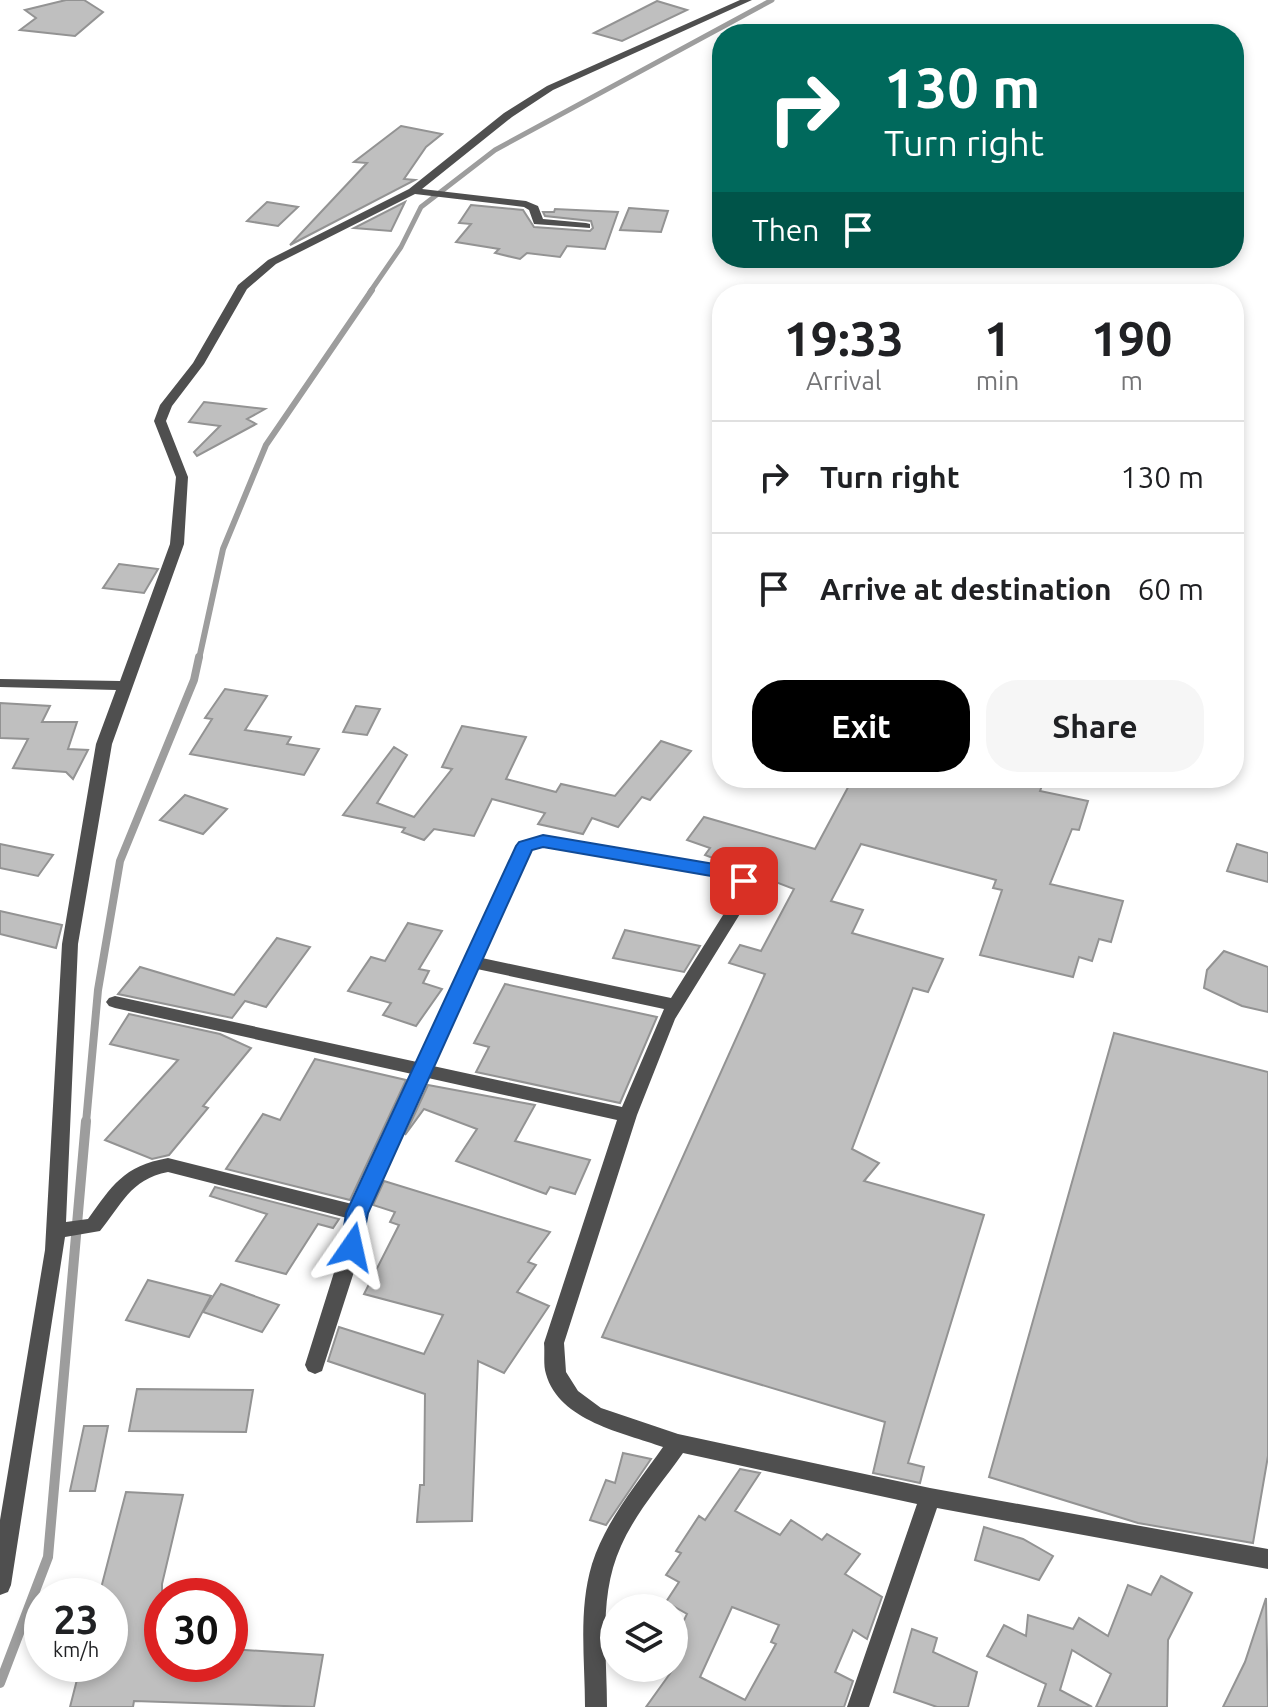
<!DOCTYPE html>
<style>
body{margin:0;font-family:Ubuntu,sans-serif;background:#f6f6f6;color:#202124;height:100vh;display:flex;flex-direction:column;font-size:30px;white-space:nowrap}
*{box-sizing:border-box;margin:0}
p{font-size:26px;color:#757577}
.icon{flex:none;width:44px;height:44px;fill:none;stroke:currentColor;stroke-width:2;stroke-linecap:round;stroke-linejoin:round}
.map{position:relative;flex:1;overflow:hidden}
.details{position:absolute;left:712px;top:284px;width:532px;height:504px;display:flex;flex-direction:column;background:#fff;border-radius:32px;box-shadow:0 4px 12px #0003}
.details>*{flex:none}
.top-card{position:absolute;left:712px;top:24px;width:532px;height:244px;border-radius:32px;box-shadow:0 4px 12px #0003;background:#00695c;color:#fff;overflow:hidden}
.tools{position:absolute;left:600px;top:1594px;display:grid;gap:16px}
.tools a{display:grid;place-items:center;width:88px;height:88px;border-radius:50%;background:#fff;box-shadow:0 4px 12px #0003;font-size:40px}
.speed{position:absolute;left:24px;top:1578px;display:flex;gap:16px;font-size:40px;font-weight:700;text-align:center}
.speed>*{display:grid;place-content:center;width:104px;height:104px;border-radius:50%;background:#fff;box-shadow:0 4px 12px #0003;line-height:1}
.speed small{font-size:20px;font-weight:400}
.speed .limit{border:12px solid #d22;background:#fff;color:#111}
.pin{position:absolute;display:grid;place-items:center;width:68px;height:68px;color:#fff;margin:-34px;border-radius:16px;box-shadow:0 4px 12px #0006}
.me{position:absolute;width:88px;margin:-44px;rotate:11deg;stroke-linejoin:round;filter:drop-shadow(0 0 6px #0008)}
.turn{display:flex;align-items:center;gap:28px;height:168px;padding:0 40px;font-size:36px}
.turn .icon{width:104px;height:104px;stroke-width:2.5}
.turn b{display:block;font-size:56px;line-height:68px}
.then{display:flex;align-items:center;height:76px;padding:0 40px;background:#0003;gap:16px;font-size:30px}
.eta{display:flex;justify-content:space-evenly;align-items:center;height:136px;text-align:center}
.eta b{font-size:48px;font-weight:700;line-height:56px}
.cta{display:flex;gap:16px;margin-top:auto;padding:16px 40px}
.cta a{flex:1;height:92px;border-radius:32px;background:#000;color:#fff;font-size:32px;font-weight:700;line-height:92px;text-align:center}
.cta a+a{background:#f6f6f6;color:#202124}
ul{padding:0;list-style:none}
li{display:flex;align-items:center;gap:24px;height:112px;padding:0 40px;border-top:2px solid #e0e0e0}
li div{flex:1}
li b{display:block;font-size:30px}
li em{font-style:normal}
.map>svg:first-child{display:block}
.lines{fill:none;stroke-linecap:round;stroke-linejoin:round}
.stream-far3{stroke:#9d9d9d;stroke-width:5}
.stream-far2{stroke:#9d9d9d;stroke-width:6}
.stream-far1{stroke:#9d9d9d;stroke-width:8}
.stream{stroke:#9d9d9d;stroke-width:10}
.building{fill:#bfbfbf;stroke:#939393;stroke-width:2;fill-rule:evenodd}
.street{fill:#4f4f4f;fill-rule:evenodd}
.route{fill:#1a73e8;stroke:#114b97;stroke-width:2}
</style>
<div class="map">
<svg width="1268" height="1707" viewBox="0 0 1268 1707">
<rect width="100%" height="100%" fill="#fff"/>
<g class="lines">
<path class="stream-far3" d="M370,292L401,247L421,207L495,150L772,0"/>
<path class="stream-far2" d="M199,659L223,549L266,445L372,290"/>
<path class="stream-far1" d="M86,1123L98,990L120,861L194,680L199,657"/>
<path class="stream" d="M0,1683L48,1557L86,1121"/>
</g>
<g class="building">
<path d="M66,0H84L103,12L75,36L20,30L36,18L25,10Z"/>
<path d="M657,1L687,10L622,41L594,33Z"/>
<path d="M401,126L442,134L426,147L404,179L415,180L290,245L367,163L354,162Z"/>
<path d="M267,202L298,207L278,226L247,221Z"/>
<path d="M405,202L391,231L354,228Z"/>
<path d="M471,205L523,210L534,227L590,231L593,228L591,221L545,216L543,212H554L555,209L618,212L605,249L567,246L560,257L527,253L520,259L495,253L499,249L456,242L471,224L459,223Z"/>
<path d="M629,208L668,211L661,232L620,230Z"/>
<path d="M204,402L265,409L247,419L256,424L197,456L194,452L220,426L189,422Z"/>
<path d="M119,564L158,569L144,593L103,588Z"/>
<path d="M225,689L267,696L245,730L291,737L287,744L319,749L304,775L190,754L212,719L205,718Z"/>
<path d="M0,703L50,706L42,722H77L68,749L88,750L73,779L66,772L13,768L28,739L0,738Z"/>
<path d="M356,706L380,709L367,735L343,732Z"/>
<path d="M462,726L526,737L506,779L556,792L561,784L615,796L661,741L691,751L650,800L642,797L618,827L592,818L583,834L538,824L545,813L492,799L474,836L434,829L424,840L402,832L405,828L343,815L394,747L407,755L377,803L414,817L452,769L442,767Z"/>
<path d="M853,778H1045L1040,791L1088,801L1079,830L1072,829L1050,884L1123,901L1111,942L1099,939L1092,961L1079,957L1073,977L980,955L1002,890L993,888L996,880L861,844L831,901L863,910L852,933L943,959L928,992L913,988L852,1149L879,1163L864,1181L984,1215L908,1463L924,1467L920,1483L873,1473L885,1422L602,1337L765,974L729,963L740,945L761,951L794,889L705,855L710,848L687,840L704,817L815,849Z"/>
<path d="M185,795L227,809L203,834L160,820Z"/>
<path d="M0,844L53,855L38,876L0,868Z"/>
<path d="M1237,844L1268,853V882L1227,871Z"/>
<path d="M0,911L62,925L56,948L0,934Z"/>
<path d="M408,923L442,931L419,969L429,971L423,983L442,989L416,1026L383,1015L391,1003L348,991L371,957L385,961Z"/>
<path d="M625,930L700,946L684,972L613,958Z"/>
<path d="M277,938L310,947L266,1007L245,1001L232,1018L118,994L140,967L234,995Z"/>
<path d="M1224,951L1268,967V1012L1242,1006L1204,988L1207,970Z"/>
<path d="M505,984L657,1017L620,1103L476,1072L489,1047L474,1043Z"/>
<path d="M129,1014L220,1034L251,1048L203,1106L208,1108L169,1155L152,1159L105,1140L178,1060L110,1044Z"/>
<path d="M1114,1033L1268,1072V1456L1253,1543L1138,1523L989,1477Z"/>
<path d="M315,1059L406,1080L350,1200L226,1169L263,1114L280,1120Z"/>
<path d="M428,1085L535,1105L515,1141L590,1160L575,1194L550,1187L546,1194L456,1161L477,1129L424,1109L405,1135Z"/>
<path d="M384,1181L550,1232L528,1262L536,1265L517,1292L549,1306L504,1373L478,1361L472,1521L417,1522L420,1485H424L425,1394L328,1361L339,1327L424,1354L443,1315L364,1294L399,1225L390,1222L395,1212L373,1205Z"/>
<path d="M215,1187L339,1219L333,1228L318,1224L286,1274L236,1261L267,1214L210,1196Z"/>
<path d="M148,1280L211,1296L189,1337L126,1320Z"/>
<path d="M221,1284L279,1305L262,1332L203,1312Z"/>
<path d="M137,1389L253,1390L246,1432L129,1431Z"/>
<path d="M84,1426H108L95,1491H70Z"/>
<path d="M623,1453L651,1459L606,1525L590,1520L606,1480L615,1483Z"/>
<path d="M740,1469L760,1473L735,1511L780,1535L791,1520L822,1540L827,1534L860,1554L845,1574L882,1597L867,1639L853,1630L835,1672L853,1681L844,1707H646L674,1668V1641L687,1614L666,1602L679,1582L666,1575L681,1553L676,1551L699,1516L705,1520ZM732,1607L779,1625L771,1642L776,1644L745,1700L700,1677Z"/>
<path d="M126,1492L183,1495L162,1584V1664H230V1649L323,1655L314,1707L134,1701L133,1707H70L81,1664H110V1596H99Z"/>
<path d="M984,1527L1023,1539L1053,1556L1039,1580L975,1560Z"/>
<path d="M1161,1576L1192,1593L1168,1640L1167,1707H1096L1111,1674L1072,1650L1060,1690L1092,1707H1038L1046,1684L987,1656L1004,1625L1026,1636L1028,1615L1073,1629L1079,1618L1108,1636L1128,1585L1151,1595Z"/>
<path d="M1266,1598L1268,1707H1223L1245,1662Z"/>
<path d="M912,1629L937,1638L933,1652L977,1672L968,1707H937L894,1692Z"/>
</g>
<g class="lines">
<path class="street" d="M740,0H752L553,90L512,117L422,189L526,201L538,206L543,219L586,223L590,224V228L534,224L529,210L524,207L415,194L276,264L247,289L204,364L172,406L166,421L188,477L184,544L112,744L78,944L66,1222L88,1219C112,1186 123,1166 168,1158L352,1204L412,1074L115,1008L109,1006L106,1002L109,998L115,996L417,1062L519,842L543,836L726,867L750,877L756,888L675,1019L637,1115L564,1343L566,1372L578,1391L601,1408L678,1434L930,1488L1268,1549V1569L937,1508L869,1707H847L917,1504L683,1453C662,1483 636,1512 621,1546C598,1596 607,1654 607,1707H585C585,1660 578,1610 592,1564C606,1520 637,1484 663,1447C624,1433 559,1421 546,1374C543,1365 545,1353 544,1343L617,1120L428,1078L366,1213L362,1247L322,1371L315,1374L308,1371L305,1365L342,1247L347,1218L168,1172C130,1179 121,1206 100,1231L65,1237L11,1585L8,1592L0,1595V1520L45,1250L62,944L96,744L116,690L0,687V679L120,681L170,544L176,477L154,421L160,405L193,363L238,285L268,260L409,189L504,113L547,86ZM543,846L717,876L740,888L671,998L482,958L531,850ZM477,969L664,1009L622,1107L433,1066Z"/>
</g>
<path class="route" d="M543,835L720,865L750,876L753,881L744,887L717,877L543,847L532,850L368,1213L360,1253H344L341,1247L346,1213L516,846L519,842Z"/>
</svg>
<div class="tools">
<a><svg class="icon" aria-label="layers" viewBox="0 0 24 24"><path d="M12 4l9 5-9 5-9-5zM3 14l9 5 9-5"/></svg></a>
</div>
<div class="speed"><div>23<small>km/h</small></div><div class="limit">30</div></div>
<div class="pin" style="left:744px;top:881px;background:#d93025"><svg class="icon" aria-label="arrive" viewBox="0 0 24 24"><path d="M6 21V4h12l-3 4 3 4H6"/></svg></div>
<svg class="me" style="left:352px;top:1247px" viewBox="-20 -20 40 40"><path d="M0-17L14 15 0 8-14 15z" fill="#1a73e8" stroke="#fff" stroke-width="4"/></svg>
<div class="top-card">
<div class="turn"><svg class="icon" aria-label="right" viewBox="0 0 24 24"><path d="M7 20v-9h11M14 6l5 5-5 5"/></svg><div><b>130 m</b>Turn right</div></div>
<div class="then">Then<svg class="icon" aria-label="arrive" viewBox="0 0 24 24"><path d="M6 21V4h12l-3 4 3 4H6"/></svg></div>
</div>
<section class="details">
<div class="eta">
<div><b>19:33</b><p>Arrival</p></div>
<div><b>1</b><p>min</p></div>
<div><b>190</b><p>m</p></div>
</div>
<ul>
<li><svg class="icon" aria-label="right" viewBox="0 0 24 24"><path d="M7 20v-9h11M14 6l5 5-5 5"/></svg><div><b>Turn right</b></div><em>130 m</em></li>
<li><svg class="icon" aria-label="arrive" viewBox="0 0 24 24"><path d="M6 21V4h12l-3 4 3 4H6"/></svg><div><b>Arrive at destination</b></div><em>60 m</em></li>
</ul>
<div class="cta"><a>Exit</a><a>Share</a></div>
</section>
</div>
